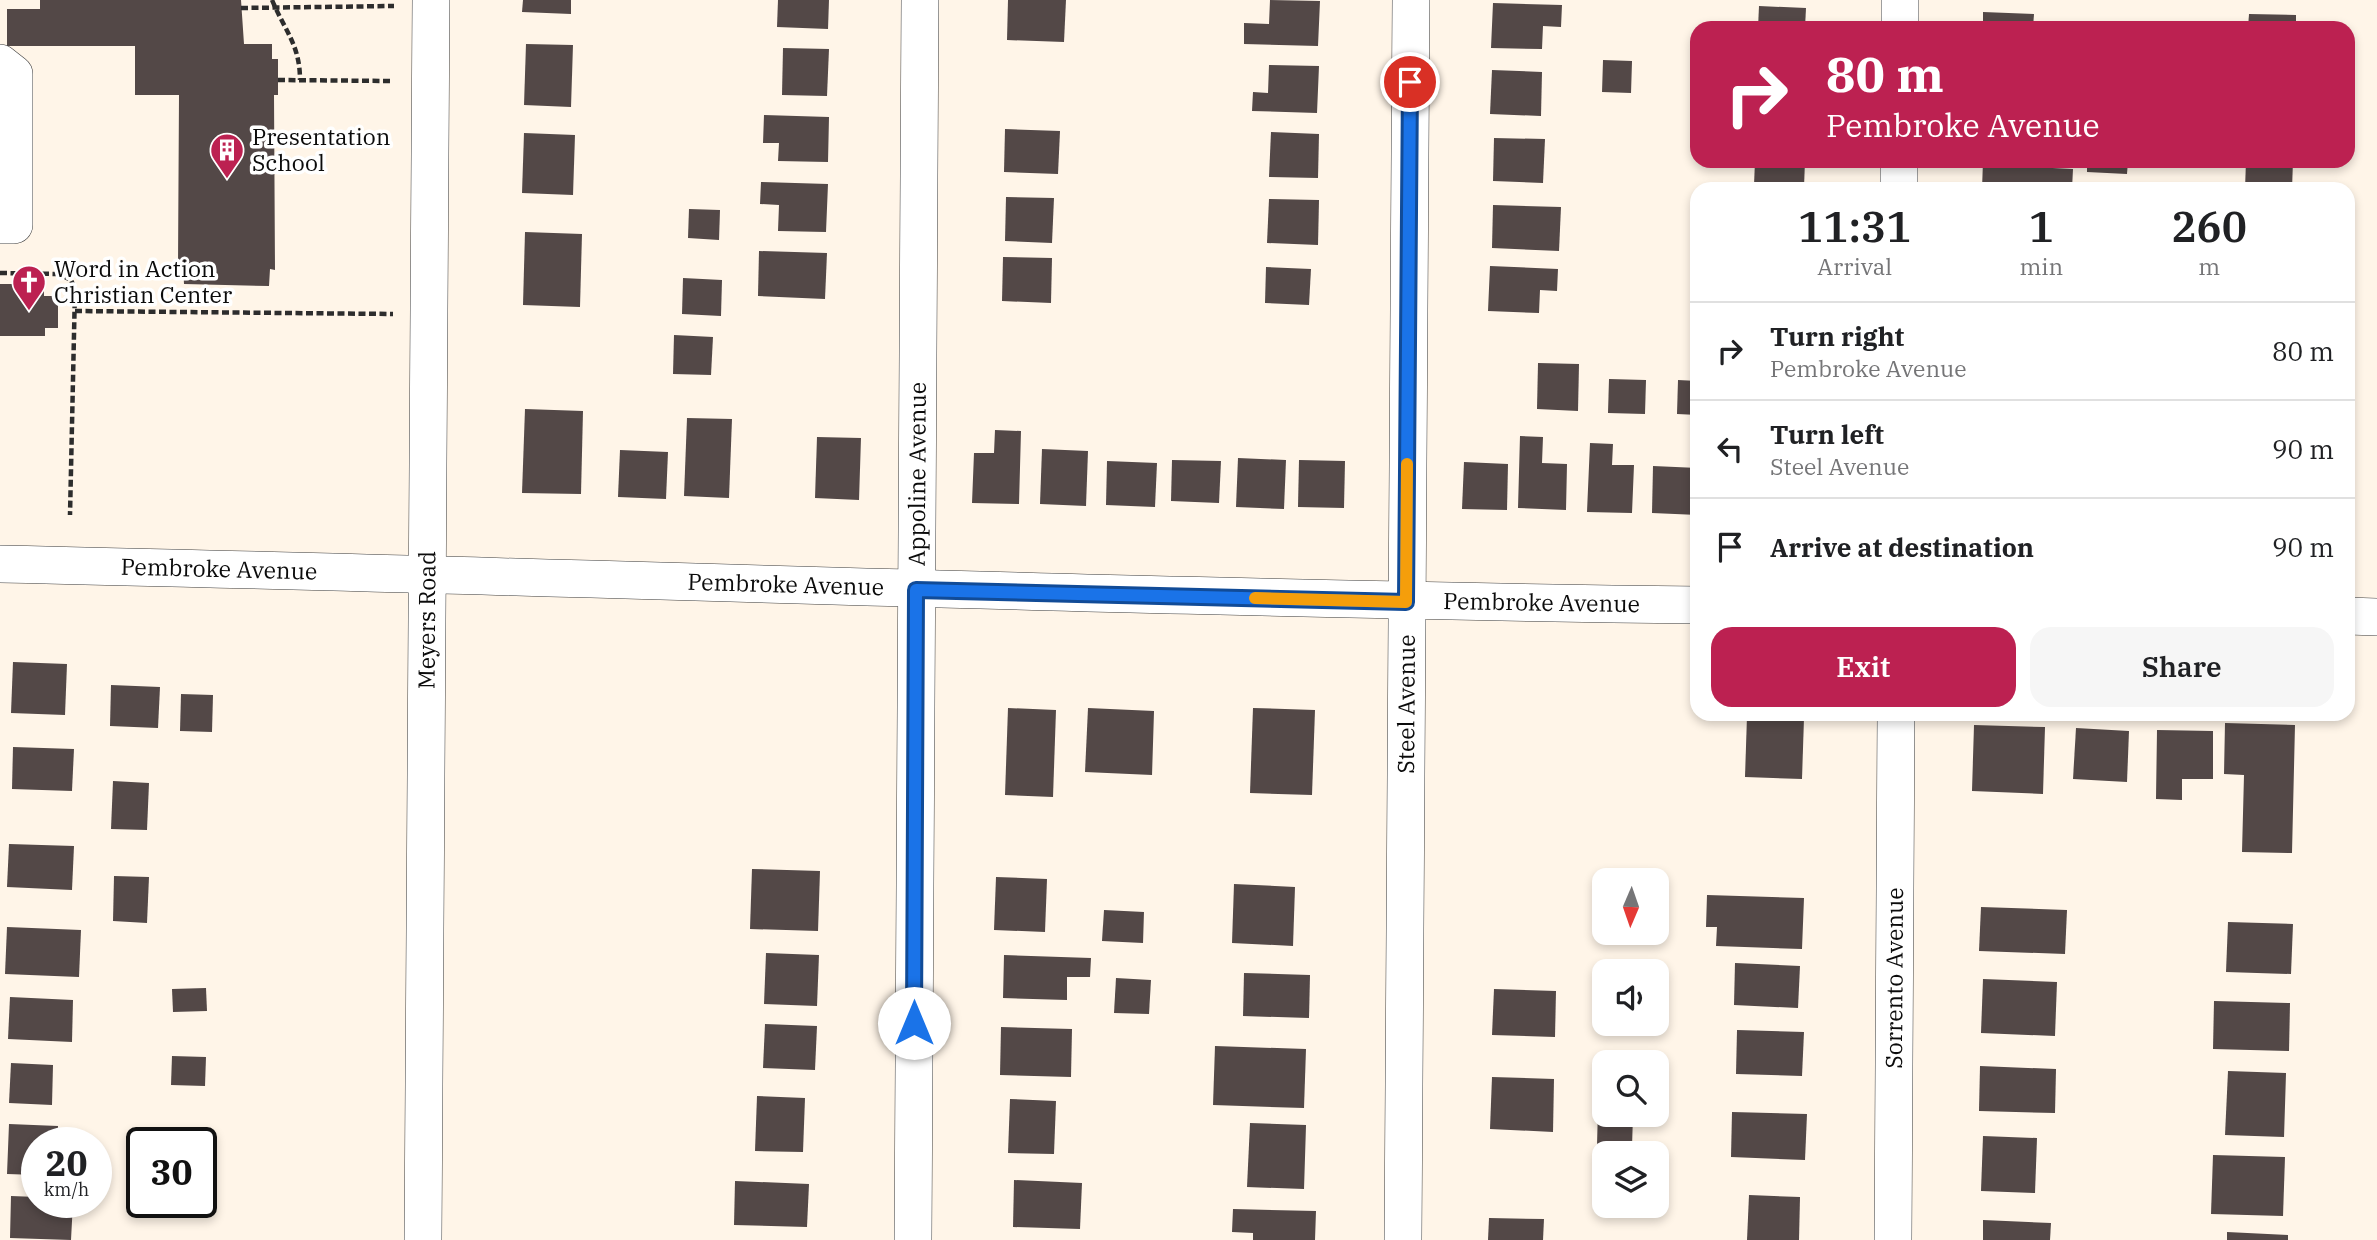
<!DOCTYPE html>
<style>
body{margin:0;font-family:"IBM Plex Serif",serif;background:#f6f6f6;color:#202124;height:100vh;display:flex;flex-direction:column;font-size:26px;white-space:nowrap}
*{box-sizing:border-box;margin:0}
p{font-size:23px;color:#757577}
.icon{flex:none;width:38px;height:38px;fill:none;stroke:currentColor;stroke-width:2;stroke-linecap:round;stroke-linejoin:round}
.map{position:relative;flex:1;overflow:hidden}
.drawer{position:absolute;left:1690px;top:182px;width:665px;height:539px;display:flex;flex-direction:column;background:#fff;border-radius:21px;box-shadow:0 4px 10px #0003}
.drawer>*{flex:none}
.hud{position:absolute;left:1690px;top:21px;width:665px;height:147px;border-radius:21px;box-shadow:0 4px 10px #0003;background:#bc2151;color:#fff;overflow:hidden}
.needle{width:46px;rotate:182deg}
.controls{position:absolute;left:1592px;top:868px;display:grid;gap:14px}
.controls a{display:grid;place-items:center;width:77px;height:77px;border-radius:14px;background:#fff;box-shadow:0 4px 10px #0003;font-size:35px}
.speed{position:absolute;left:21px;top:1127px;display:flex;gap:14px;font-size:35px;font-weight:700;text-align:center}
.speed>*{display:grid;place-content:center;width:91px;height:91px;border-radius:50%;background:#fff;box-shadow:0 4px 10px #0003;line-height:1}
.speed small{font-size:18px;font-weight:400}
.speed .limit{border:4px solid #111;border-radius:10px;background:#fff;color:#111}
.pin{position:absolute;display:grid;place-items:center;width:60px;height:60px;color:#fff;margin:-30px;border:4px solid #fff;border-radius:50%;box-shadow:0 2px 7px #0007}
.me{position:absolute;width:77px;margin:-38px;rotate:0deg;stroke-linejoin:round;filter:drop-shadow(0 0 5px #0008)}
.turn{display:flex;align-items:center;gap:24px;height:147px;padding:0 21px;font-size:32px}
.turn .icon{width:91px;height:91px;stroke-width:2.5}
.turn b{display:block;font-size:49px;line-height:60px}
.eta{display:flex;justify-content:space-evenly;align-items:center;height:119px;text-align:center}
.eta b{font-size:42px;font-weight:600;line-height:49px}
.primary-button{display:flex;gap:14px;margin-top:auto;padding:14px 21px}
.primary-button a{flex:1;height:80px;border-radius:21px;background:#bc2151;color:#fff;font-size:28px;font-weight:600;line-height:80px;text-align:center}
.primary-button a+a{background:#f6f6f6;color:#202124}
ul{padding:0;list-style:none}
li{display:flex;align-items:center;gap:21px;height:98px;padding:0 21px;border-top:2px solid #e0e0e0}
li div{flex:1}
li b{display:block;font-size:26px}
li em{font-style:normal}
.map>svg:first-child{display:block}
.building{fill:#534847}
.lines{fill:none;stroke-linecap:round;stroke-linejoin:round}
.minor-casing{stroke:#3e3e3e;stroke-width:38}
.path{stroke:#2d2d2d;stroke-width:4.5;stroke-dasharray:7 3.5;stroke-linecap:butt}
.minor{stroke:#fff;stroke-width:37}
.route-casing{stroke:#114b97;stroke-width:18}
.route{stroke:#1a73e8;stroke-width:12}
.slow{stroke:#f59e0b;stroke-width:12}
.labels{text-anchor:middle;stroke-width:7;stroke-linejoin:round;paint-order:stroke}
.poi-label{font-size:23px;fill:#0b0b0b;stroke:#fff;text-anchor:start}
.street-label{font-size:23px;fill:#0b0b0b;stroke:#fff}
</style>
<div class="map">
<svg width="2377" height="1240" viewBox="0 0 2377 1240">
<rect width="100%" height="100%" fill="#fff5e8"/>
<g class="building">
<path d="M40,0H241L244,44H272V59H278V95H274L275,270L270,269L269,286L184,284L183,265H178L179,95H135V46H7V9H40Z"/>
<path d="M523,0H571V14L522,12Z"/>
<path d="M778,0H829L828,29L777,27Z"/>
<path d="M1008,0H1066L1064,42L1007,40Z"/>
<path d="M1270,0L1320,1L1318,46L1244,44V23L1269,24Z"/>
<path d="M1493,3L1562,5L1561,27L1543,26L1542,49L1491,48Z"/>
<path d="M1759,6L1806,8L1805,28H1758Z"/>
<path d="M1983,12L2034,14L2033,28H1983Z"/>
<path d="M2249,14L2296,15V28H2248Z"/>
<path d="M526,44L573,45L571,107L524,105Z"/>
<path d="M783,48L829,49L827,96L782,95Z"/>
<path d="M1603,60L1632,61L1631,93L1602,92Z"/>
<path d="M1269,65L1319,66L1317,113L1252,111L1253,92L1268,93Z"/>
<path d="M1492,70L1542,72L1541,116L1490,114Z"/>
<path d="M764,115L829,117L828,162L778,161L779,143H763Z"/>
<path d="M1005,129L1060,131L1058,174L1004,172Z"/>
<path d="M1271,132L1319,134L1318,178L1269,177Z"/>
<path d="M524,133L575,135L573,195L522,193Z"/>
<path d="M1494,138L1545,139L1543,183L1493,181Z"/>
<path d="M1755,161H1805L1804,187L1754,185Z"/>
<path d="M1983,161H2030V167L2073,169L2072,189H1982Z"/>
<path d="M2087,161H2128L2127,174L2087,172Z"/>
<path d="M2246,161H2293L2292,189H2245Z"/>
<path d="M761,182L828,184L826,232L778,231L779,205L760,204Z"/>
<path d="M1006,197L1054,198L1052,243L1005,241Z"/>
<path d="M1269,199L1319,200L1318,245L1267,243Z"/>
<path d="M1493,205L1561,207L1559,251L1492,248Z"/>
<path d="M689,209L720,210L719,240L688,238Z"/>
<path d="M525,232L582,234L580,307L523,305Z"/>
<path d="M759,251L827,253L825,299L758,296Z"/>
<path d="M1003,257L1052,258L1051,303L1002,301Z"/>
<path d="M1490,266L1558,269L1557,291L1540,290L1539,313L1488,311Z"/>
<path d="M1266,267L1311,269L1309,305L1265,303Z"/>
<path d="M683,278L722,280L721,316L682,314Z"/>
<path d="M0,284H44V296H58V328H45V336H0Z"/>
<path d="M674,335L713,337L711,375L673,374Z"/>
<path d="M1538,363L1579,364L1578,411L1537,409Z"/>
<path d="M1609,379L1646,380L1645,414L1608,413Z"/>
<path d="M1678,380L1698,381V415L1677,414Z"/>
<path d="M525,409L583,411L581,494L522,493Z"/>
<path d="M687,418L732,419L729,498L684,496Z"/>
<path d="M995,430L1021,431L1019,504L972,503L974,453H994Z"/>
<path d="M1520,436L1543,437L1542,463L1567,464L1566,510L1518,508Z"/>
<path d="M817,437L861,438L859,500L815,498Z"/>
<path d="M1590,443L1613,444L1612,465H1634L1632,513L1587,512Z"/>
<path d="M1042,449L1088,451L1086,506L1040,504Z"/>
<path d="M620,450L668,452L666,499L618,497Z"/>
<path d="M1238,458L1286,460L1284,509L1236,507Z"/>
<path d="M1172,460L1221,461L1219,503L1171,501Z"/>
<path d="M1299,460L1345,461L1344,508L1298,507Z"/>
<path d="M1107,461L1157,463L1155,507L1106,505Z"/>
<path d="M1464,462L1508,464L1507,510L1462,509Z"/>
<path d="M1653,466L1698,468V515L1652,513Z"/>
<path d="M13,662L67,664L65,715L11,713Z"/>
<path d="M111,685L160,687L158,728L110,726Z"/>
<path d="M181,694L213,695L212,732L180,731Z"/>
<path d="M1008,708L1056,710L1053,797L1005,795Z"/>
<path d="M1088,708L1154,711L1152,775L1085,772Z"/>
<path d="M1253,708L1315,710L1312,795L1250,793Z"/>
<path d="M1747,716L1804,718L1802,779L1745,777Z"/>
<path d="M2225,723L2295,725L2292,853L2242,852L2244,775L2224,774Z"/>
<path d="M1974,725L2045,727L2043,794L1972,791Z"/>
<path d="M2076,728L2129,731L2127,782L2073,779Z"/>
<path d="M2157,730L2213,731V779H2182V800L2156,799Z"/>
<path d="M13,747L74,749L72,791L12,789Z"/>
<path d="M113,781L149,783L147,830L111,829Z"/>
<path d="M9,844L74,846L72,890L7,887Z"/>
<path d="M752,869L820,871L818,931L750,929Z"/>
<path d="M114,876L149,877L147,923L113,921Z"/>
<path d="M996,877L1047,879L1045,932L994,930Z"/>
<path d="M1234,884L1295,887L1293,946L1232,943Z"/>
<path d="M1707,895L1804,898L1802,949L1716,946L1717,927H1706Z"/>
<path d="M1981,907L2067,910L2065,954L1979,951Z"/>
<path d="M1104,910L1144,912L1143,943L1102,941Z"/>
<path d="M2228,922L2293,924L2291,974L2226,972Z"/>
<path d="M7,927L81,930L79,977L5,974Z"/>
<path d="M766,953L819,955L817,1006L764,1004Z"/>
<path d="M1004,955L1091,958L1090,977H1067V1000L1003,998Z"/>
<path d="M1735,963L1800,966L1798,1008L1734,1005Z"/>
<path d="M1244,973L1310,975L1309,1018L1243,1016Z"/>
<path d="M1116,978L1151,980L1149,1014L1114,1013Z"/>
<path d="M1983,979L2057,982L2055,1036L1981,1033Z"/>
<path d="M206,988L207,1011L173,1012L172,989Z"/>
<path d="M1494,989L1556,991L1555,1037L1492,1035Z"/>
<path d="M10,997L73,1000L72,1042L8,1039Z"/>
<path d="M2214,1001L2290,1003L2289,1051L2213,1049Z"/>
<path d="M765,1024L817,1026L815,1070L763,1068Z"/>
<path d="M1001,1027L1072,1029L1071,1077L1000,1075Z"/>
<path d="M1737,1030L1804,1032L1802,1076L1736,1074Z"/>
<path d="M1215,1046L1306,1049L1304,1108L1213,1105Z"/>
<path d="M172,1056L206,1057L205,1086L171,1085Z"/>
<path d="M11,1063L53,1065L52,1105L9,1103Z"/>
<path d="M1980,1066L2056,1069L2055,1113L1979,1111Z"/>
<path d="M2228,1071L2286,1073L2284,1137L2225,1135Z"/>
<path d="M1492,1077L1554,1079L1553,1132L1490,1129Z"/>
<path d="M757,1096L805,1098L803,1152L755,1151Z"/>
<path d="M1010,1099L1056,1101L1054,1154L1008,1153Z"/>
<path d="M1598,1108H1605V1115H1633L1632,1147L1597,1145Z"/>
<path d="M1732,1112L1807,1114L1805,1160L1731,1157Z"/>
<path d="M1250,1123L1306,1125L1304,1189L1247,1187Z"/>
<path d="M9,1124L58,1126V1143H37V1175L7,1174Z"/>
<path d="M1983,1136L2037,1138L2035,1193L1981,1191Z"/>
<path d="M2213,1155L2285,1157L2283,1216L2211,1214Z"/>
<path d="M1014,1180L1082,1183L1080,1229L1013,1227Z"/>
<path d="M735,1181L809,1184L807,1227L734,1225Z"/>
<path d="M1749,1195L1800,1197L1799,1240H1747Z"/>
<path d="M11,1196L37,1197V1202H73L71,1240L10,1238Z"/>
<path d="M1233,1209L1316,1211L1315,1240H1253V1233L1232,1232Z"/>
<path d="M1489,1218L1544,1219L1543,1240H1488Z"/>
<path d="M1983,1220L2051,1223L2050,1240H1983Z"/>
<path d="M2227,1232L2288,1235V1240H2227Z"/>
</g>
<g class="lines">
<g class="minor-casing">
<g id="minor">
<path d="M1900,28V0"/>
<path d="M0,63L14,74V225H0"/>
<path d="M1899,189V161"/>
<path id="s1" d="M0,564C566,576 1131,598 1698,605"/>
<path d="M2348,616L2377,617"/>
<path id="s2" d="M423,1240L431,0"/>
<path id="s3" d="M913,1240L920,0"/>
<path id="s4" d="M1403,1240L1411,0"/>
<path id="s5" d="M1893,1240L1896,714"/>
</g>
</g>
<g class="path">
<path d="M272,0C285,31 300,45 300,80"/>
<path d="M241,8L394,6"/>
<path d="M278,80L393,81"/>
<path d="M0,273L59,274L71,280L75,289L70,515"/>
<path d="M75,311L393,314"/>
</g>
<use href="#minor" class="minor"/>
</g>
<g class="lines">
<g class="route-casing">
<path id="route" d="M914,1023L916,590L1406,602L1410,82"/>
</g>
<use href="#route" class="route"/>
<path class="slow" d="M1255,598L1406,602L1407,464"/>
</g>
<defs>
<g id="building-pin" transform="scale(1.75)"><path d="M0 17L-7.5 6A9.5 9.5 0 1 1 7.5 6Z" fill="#bc2151" stroke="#fff"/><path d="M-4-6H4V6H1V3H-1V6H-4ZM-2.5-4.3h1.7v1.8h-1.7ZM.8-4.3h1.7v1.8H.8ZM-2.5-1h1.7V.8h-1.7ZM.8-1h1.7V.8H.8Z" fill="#fff"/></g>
<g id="church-pin" transform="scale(1.75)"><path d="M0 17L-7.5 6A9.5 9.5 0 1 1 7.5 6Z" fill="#bc2151" stroke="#fff"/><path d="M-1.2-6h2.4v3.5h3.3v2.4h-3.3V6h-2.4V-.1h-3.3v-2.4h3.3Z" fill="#fff"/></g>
</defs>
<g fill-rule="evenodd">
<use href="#building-pin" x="227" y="150"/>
<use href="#church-pin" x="29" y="282"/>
</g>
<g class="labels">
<g class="poi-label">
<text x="252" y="145">Presentation<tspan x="252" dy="26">School</tspan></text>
<text x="54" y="277">Word in Action<tspan x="54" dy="26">Christian Center</tspan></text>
</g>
<g class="street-label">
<text dy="8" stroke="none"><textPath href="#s3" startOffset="766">Appoline Avenue</textPath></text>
<text dy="8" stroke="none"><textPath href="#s1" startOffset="219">Pembroke Avenue</textPath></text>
<text dy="8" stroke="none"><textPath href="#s1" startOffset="786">Pembroke Avenue</textPath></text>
<text dy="8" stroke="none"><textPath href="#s1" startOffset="1542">Pembroke Avenue</textPath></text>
<text dy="8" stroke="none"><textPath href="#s2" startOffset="620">Meyers Road</textPath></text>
<text dy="8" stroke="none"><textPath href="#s4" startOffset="536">Steel Avenue</textPath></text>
<text dy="8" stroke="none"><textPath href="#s5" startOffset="262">Sorrento Avenue</textPath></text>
</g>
</g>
</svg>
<div class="controls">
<a><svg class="needle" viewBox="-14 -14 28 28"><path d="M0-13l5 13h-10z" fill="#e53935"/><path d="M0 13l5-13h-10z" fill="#757577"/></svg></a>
<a><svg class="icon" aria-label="sound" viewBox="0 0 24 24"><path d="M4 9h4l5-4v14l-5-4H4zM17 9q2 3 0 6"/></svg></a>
<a><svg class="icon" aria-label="search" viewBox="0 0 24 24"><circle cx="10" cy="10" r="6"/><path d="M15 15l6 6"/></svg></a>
<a><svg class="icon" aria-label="layers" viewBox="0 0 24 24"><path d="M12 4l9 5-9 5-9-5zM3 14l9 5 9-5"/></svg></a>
</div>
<div class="speed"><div>20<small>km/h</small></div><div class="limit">30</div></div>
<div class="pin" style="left:1410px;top:82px;background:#d93025"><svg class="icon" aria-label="arrive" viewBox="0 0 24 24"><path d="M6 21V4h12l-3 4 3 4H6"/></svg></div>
<svg class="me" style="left:914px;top:1023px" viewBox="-20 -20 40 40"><circle r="19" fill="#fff"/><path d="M0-13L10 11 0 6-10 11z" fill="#1a73e8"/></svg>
<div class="hud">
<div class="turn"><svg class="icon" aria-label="right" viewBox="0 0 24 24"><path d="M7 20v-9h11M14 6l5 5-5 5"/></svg><div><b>80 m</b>Pembroke Avenue</div></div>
</div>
<section class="drawer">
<div class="eta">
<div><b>11:31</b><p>Arrival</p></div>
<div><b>1</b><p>min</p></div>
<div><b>260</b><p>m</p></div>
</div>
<ul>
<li><svg class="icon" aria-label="right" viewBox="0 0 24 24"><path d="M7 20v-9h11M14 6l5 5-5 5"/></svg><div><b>Turn right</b><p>Pembroke Avenue</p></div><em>80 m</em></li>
<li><svg class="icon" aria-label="left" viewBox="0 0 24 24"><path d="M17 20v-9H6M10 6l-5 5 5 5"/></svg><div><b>Turn left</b><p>Steel Avenue</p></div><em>90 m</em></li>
<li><svg class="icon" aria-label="arrive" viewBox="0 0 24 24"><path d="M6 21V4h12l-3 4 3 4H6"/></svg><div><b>Arrive at destination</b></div><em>90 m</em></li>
</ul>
<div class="primary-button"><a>Exit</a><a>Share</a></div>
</section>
</div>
